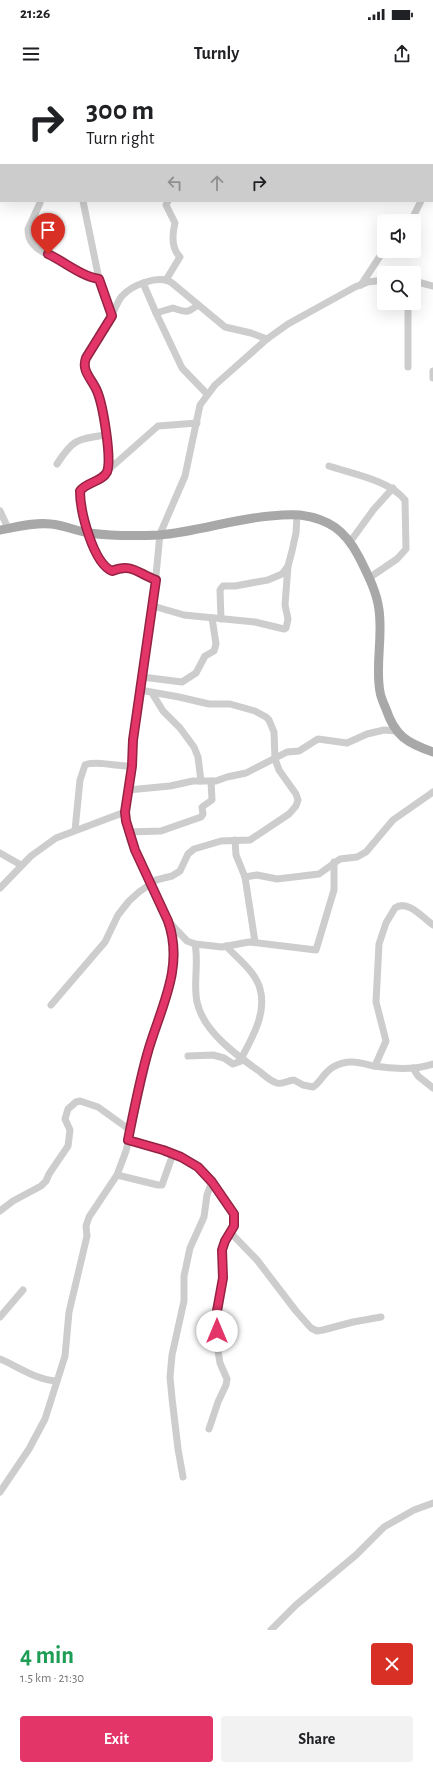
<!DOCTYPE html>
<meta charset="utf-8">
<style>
body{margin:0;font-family:"Alegreya Sans",sans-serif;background:#f2f2f2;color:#202124;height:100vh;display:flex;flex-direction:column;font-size:15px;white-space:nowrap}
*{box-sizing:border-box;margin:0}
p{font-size:13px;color:#757577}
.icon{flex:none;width:22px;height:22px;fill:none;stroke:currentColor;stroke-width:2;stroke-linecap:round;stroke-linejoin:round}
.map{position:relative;height:1550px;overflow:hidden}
.sheet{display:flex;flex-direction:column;background:#fff;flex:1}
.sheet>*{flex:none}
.guide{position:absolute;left:0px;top:0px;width:433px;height:122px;box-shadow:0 4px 16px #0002;background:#fff;color:#202124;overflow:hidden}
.fabs{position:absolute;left:377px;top:134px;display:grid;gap:8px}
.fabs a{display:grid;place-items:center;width:44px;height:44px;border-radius:4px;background:#fff;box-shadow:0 4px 16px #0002;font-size:20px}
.pin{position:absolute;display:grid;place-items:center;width:34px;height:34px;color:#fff;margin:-41px -17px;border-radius:50% 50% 50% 0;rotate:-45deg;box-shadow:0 0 4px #0007}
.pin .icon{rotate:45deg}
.me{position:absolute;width:44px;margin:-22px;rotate:0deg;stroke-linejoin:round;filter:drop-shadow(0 0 3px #0008)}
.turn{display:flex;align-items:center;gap:14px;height:84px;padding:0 20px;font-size:18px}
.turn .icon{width:52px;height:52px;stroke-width:2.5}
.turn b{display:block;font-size:28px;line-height:34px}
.lanes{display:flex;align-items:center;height:38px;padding:0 20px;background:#0003;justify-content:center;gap:20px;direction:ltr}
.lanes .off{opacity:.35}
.round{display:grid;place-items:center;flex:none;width:42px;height:42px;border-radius:4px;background:#f2f2f2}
.head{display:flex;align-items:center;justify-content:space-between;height:68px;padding:0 20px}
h1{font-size:24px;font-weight:600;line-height:30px;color:#1e9e55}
.cta{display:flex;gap:8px;margin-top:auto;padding:8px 20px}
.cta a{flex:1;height:46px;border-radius:4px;background:#e33567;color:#fff;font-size:16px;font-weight:600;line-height:46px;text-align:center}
.cta a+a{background:#f2f2f2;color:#202124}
.status{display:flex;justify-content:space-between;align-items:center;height:28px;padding:0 20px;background:#fff;direction:ltr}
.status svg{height:11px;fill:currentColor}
header{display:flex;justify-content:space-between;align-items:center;height:52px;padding:0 20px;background:#fff;font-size:18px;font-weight:600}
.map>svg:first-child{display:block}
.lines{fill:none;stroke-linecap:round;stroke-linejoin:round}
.minor{stroke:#cdcdcd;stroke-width:7}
.major{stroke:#a8a8a8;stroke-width:9}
.route-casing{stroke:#942243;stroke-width:10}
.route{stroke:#e33567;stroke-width:7}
</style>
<div class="status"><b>21:26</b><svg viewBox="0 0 49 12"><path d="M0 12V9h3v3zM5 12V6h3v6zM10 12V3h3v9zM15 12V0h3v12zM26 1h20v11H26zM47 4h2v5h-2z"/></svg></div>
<header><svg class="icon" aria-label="menu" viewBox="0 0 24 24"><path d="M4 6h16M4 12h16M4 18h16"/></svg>Turnly<svg class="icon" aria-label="share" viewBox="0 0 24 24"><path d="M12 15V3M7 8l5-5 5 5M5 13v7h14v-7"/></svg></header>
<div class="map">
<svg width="433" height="1550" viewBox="0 0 433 1550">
<rect width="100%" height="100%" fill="#fff"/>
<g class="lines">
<g class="minor">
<path d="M51,0V1"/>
<path d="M422,1V0"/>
<path d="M432,66L433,65"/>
<path d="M432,73L433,75"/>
<path d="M83,121L99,199L113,236"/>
<path d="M40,123L28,149C28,155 29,160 33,164C41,174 55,177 66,183C77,189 86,197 99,199"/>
<path d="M411,141L421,121"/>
<path d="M166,200L180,177C171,168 172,155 175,143L166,125L168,121"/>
<path d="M414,201L433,206"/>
<path d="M143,203L156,233L173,228C186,232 186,234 198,225"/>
<path d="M361,205L384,170"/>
<path d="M156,233L182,288L207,314"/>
<path d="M408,287V223"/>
<path d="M433,291V298"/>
<path d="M57,384C73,359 77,359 106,355"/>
<path d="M329,386C353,394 389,400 405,420L406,469L397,479L369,498"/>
<path d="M107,391L158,346L197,343"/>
<path d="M0,431L8,448"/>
<path d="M350,462L374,429L393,408"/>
<path d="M156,500C137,494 132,483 112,491C93,483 80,431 80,411C87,400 106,402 108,387C110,368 103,330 97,312C94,303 84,294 84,285C84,272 99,258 105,248C111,240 117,221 122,216C132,205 159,194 172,203L225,247L251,253L267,259"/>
<path d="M153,526L184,535L255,542L284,549L286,548L288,539L285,525L288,486"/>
<path d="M221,539L220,510L223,506H235L268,500L282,494L288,486L292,471L296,453L297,435"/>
<path d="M142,597L182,602L196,593L205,576L214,571L216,564L212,538"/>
<path d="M152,613L163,631L180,648L194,667L198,677L201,701"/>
<path d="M128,710L170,706L193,701H216L227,697L246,693L287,672L299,671L318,659L347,663L367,654L384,650L396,651"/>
<path d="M75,750L80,700L85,685C95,680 119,687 132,686"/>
<path d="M128,752L161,751L201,737L203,734L202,727L212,720L211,701"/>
<path d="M235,760L236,775L245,797"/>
<path d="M0,773L21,785"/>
<path d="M0,808L31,776L56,758L125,732"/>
<path d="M170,843L187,861L195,864L222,867L249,862L316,870L334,810V782"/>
<path d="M255,862L245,797L257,795L277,799L319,794L340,779L357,777L366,772L393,740L433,712"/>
<path d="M195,864C199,883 193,903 197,922C203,951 236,975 259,991C264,995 270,1001 277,1003C283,1005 288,1000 294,1000L303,1005L313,1007C322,1001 324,991 335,986C349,979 360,983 374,986C393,989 415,990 433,984"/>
<path d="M226,866C237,878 256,892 260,909C267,933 252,958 241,979"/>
<path d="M51,925L105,862L118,835L129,821L139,812L156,800L172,796L180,791L188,774L194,769L221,761L250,760L289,734L296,726L298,720L296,714L279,690L275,679L274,652L269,640L266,637L255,631L230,624H209L179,617L140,610"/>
<path d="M188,976L213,975L224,978L233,984L244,980"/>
<path d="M375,986L386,961L376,922L379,864L386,843L395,828C408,819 423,838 433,845"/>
<path d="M413,988L418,996L433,1008"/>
<path d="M129,1060L163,1070L181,1077L198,1087L212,1101L234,1135V1146L222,1170L223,1198L217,1231L218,1245L216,1259L220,1283L227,1299L226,1305L218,1322L209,1349"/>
<path d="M117,1095L158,1105H162L173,1074"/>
<path d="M0,1131L13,1121L41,1106L46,1101L49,1094L68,1066L70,1050L65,1039L68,1029L76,1022L80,1021L98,1027L130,1050"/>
<path d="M230,1152L257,1180L296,1231L311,1248L317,1251L323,1250L353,1242L381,1237"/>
<path d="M0,1237L23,1210"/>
<path d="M0,1279C19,1287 36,1300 57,1301"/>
<path d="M183,1397L178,1369L172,1318L170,1297L172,1275L184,1221V1196L190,1168L204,1137L207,1115L212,1101"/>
<path d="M0,1412L29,1369L45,1339L65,1276L69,1232L87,1156L86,1146L89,1137L117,1095L126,1071L150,968L171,903L175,876L171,851L130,760L126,741L125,732L132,686L133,660L153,526L160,454L185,396L200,325L215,305L267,259L288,244L355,207L368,202L384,200"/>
<path d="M271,1550L296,1525L356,1475L384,1447L414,1430L433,1423"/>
</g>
<path class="major" d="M0,450C17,447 34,442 51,444C64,445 76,451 89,453C112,456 136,456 159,455C196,452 233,439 270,436C280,435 290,434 300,435C329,439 345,450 359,477C367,493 377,512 379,530C383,558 375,585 380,612C381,618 384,624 386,629C395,656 407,663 433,672"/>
</g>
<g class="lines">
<g class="route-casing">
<path id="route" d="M48,174C65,182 81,196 99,199L112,236L86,278C81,291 92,299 97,311C103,325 112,379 107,392C102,402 86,402 80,411C80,431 93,483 112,491C132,483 137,493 156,500L133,660L132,686L125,732L126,741L135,770L168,841C184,886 162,925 149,968C140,998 134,1030 128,1060L163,1070L181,1077L198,1087L212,1102L234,1134V1146L225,1161L222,1170L223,1198L217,1231V1251"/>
</g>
<use href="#route" class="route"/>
</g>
</svg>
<div class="fabs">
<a><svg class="icon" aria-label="sound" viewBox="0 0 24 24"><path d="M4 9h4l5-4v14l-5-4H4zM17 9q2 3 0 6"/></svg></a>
<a><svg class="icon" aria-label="search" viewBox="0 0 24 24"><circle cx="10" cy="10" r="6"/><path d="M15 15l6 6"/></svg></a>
</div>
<div class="pin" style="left:48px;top:174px;background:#d93025"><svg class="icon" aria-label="arrive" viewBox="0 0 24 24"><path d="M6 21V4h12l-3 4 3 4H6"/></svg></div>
<svg class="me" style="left:217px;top:1251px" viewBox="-20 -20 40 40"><circle r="19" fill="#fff"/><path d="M0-13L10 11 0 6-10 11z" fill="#e33567"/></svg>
<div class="guide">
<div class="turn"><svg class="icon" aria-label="right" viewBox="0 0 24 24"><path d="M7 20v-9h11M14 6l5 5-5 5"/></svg><div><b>300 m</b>Turn right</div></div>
<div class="lanes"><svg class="icon off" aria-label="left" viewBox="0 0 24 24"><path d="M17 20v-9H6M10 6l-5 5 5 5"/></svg><svg class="icon off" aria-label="ahead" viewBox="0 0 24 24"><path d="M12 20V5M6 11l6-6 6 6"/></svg><svg class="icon" aria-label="right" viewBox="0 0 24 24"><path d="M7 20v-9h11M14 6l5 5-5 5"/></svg></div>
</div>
</div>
<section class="sheet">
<div class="head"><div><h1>4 min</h1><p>1.5 km · 21:30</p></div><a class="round" style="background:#d93025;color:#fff"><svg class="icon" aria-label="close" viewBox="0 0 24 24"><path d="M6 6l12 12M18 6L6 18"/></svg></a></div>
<div class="cta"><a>Exit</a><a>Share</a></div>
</section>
